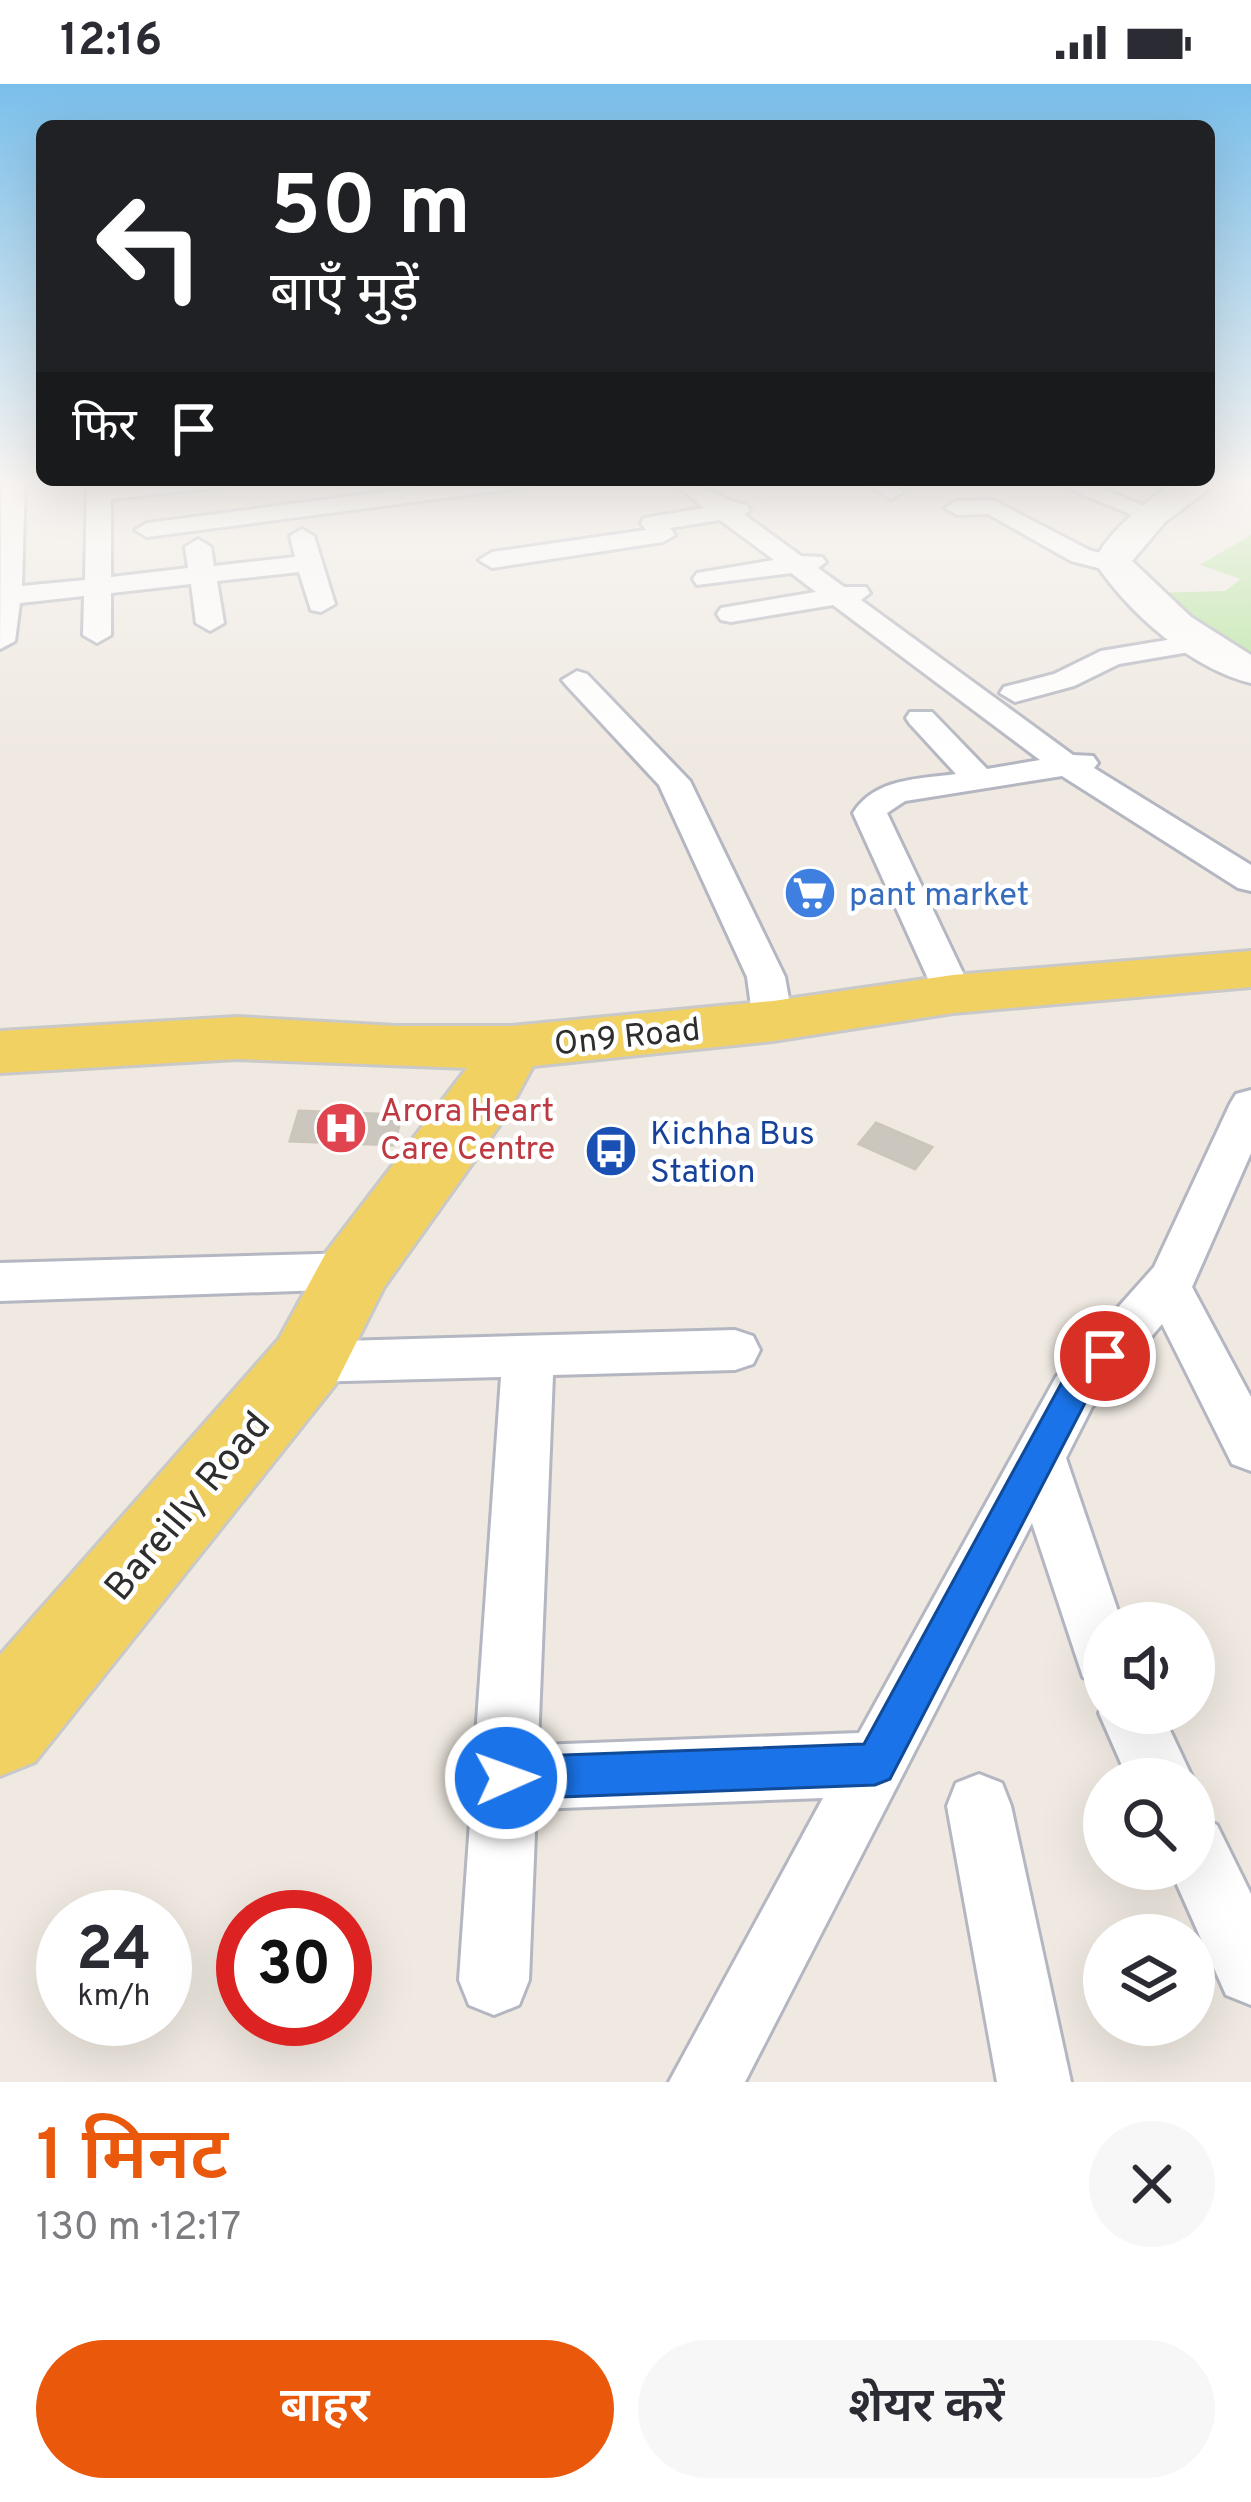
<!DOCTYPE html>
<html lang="hi">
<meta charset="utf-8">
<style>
body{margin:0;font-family:Overpass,"Noto Sans Devanagari",sans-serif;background:#f7f7f7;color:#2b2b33;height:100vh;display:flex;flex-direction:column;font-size:45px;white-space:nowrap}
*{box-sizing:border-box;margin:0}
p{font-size:39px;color:#7c7c81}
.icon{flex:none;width:66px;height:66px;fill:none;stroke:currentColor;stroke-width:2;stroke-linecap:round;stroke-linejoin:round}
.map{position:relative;height:1998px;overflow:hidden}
.drawer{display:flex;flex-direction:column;background:#fff;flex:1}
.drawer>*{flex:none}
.top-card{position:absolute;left:36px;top:36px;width:1179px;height:366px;border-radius:18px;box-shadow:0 12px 48px #0002;background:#202124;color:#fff;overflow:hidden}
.fabs{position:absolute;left:1083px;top:1518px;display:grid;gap:24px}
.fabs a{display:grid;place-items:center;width:132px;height:132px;border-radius:50%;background:#fff;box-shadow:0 12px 48px #0002;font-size:60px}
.speed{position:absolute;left:36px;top:1806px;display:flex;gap:24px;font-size:60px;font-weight:700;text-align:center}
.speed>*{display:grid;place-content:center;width:156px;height:156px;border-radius:50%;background:#fff;box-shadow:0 12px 48px #0002;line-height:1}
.speed small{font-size:30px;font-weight:400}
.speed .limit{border:18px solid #d22;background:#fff;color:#111}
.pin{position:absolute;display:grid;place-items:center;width:102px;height:102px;color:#fff;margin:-51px;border:6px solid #fff;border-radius:50%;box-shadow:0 3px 12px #0007}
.me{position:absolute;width:132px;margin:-66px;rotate:88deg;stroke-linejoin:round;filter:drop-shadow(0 0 9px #0008)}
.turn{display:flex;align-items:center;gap:42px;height:252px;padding:0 36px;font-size:54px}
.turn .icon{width:156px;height:156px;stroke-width:2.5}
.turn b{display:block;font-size:84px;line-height:102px}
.then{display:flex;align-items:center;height:114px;padding:0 36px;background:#0003;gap:24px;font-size:45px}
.round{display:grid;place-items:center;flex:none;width:126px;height:126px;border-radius:63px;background:#f7f7f7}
.overview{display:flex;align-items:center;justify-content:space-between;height:204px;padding:0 36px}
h1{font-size:72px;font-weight:600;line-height:90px;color:#ea580c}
.cta{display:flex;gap:24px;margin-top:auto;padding:24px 36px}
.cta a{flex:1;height:138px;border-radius:72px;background:#ea580c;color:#fff;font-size:48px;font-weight:600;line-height:138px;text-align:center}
.cta a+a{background:#f7f7f7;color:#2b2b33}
.status{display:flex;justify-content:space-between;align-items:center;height:84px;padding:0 60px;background:#fff;direction:ltr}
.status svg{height:33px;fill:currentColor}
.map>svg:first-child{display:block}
.green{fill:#b6e59e}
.building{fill:#cbc7bf;stroke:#cbc5ba;stroke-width:3}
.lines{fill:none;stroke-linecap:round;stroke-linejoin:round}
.street-casing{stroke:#b4b7c1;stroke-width:6}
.secondary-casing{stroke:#b4b7c1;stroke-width:6}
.primary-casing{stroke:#c9c9c9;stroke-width:6}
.street{fill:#fff;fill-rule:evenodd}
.secondary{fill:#fff;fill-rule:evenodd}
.primary{fill:#f2d163;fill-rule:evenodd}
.route{fill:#1a73e8;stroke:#114b97;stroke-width:3}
.labels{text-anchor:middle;stroke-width:9;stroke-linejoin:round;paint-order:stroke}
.shop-label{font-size:33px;fill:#366cbe;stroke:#fff;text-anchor:start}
.street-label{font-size:33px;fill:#2e2e2e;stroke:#fff}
.health-label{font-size:33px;fill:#be3a42;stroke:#fff;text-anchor:start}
.transit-label{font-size:33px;fill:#164399;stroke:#fff;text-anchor:start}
.near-street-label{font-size:39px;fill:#2e2e2e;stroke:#fff}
</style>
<div class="status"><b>12:16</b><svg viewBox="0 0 49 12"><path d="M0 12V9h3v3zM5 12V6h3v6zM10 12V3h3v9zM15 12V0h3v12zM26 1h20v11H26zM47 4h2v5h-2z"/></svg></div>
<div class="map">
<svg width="1251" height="1998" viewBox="0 0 1251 1998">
<rect width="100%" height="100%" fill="#efe9e1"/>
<path class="green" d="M1251,451V584L1156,509L1225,507L1241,495L1200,481Z"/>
<g class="building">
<path d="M299,1027L402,1031L394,1061L290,1057Z"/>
<path d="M876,1039L932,1063L915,1085L859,1060Z"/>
</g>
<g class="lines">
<g class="street-casing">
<g id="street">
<path d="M1,394H25L22,502L85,496L87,396H111V401L234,396L222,403L111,415V493L188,484L185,463L198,455L211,463L214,482L295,473L290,452L302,445L314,452L335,520L321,528L311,526L299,488L217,497L224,539L210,547L196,539L191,500L111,509V551L97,559L83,551L84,512L20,519L15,557L0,565Z"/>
<path d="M474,396H539L527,403L147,453L135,446L147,439Z"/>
<path d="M670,396C702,396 718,416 747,421L750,426L745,431L801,472L822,473L826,478L818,484L844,503H866L870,509L861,516L1073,671L1093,672L1098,679L1094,684L1251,781V807L1238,804L1062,692L905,717L887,729L973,910L967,919H939L853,729C875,694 919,695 956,690L910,640L906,634L910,628H932L987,685L1040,676L833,521L731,538L721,536L717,530L721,524L816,508L791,489L697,501L693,495L697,489L774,476L720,436L670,444L675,451L663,458L492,484L479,476L492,468L646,446L641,439L644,434L704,424Z"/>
<path d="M861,396H889L903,408L891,415Z"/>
<path d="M1049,396H1082L1165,431L1153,438L1144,436Z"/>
<path d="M993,416L1089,466L1123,475L1127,480L1114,488L1071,477L988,430L957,431L945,424L957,417Z"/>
<path d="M1197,551L1207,553L1211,559L1207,565L1119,580L1074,602L1015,618L1000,609L1004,603L1054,590L1101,567Z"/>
<path d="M577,587L587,590L690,697L785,893L793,937L787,946L773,950L759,946L753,937L747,893L659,701L567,602L562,596Z"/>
<path d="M1251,1006V1069L1192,1203L1251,1313V1387L1232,1380L1162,1240L1092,1323L1066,1374L1122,1539H1104V1602L1083,1593L1032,1439L745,1998H669L823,1714L536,1725L529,1896L519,1921L494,1931L469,1921L459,1896L501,1293L307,1298L289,1292L282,1278L289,1264L307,1258L735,1246L753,1252L760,1266L753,1280L735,1286L553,1291L538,1661L859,1649L1056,1293L1154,1183L1230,1020L1236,1010Z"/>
<path d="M354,1169L371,1174L378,1187L371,1200L354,1205L0,1217V1179Z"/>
<path d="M1104,1618V1629H1162L1193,1695H1128L1099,1629Z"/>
<path d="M979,1690L1002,1699L1011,1722L1071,1998H997L947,1722L956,1699Z"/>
<path d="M1194,1731L1217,1741L1251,1810V1921L1226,1911L1170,1785H1194Z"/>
</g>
</g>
<g class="secondary-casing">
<path id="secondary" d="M1209,394L1217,396L1212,403L1165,438L1132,477L1191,533L1251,571V599C1192,585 1130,530 1096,480C1096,457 1153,411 1174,399C1184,394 1200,396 1209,394Z"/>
</g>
<g class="primary-casing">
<path id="primary" d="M1251,867V903L953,929L773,957L533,982L506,1032L384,1203L335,1301L35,1678L0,1692V1571L279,1255L327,1167L467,984L237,975L0,989V947L237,933L396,942H511L773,917L953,891Z"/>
</g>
<use href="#street" class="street"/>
<use href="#secondary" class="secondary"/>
<use href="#primary" class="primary"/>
</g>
<linearGradient id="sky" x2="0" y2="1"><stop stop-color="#7abfeb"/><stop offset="0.59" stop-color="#f8f5f2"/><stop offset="1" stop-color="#f8f5f2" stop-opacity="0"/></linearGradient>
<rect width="1251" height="673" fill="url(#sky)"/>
<path class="route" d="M1105,1259L1117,1263L1121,1272L1086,1317L890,1695L875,1701L506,1715L491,1708L485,1694L491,1679L506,1673L864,1660L1062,1298L1093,1263Z"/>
<defs>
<g id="supermarket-disc" transform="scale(2.7)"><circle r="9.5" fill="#3f7fe0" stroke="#fff"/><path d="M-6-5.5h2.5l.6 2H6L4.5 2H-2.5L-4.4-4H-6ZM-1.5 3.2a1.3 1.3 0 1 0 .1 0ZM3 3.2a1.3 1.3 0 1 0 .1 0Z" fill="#fff"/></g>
<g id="hospital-disc" transform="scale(2.7)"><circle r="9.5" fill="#e0444e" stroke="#fff"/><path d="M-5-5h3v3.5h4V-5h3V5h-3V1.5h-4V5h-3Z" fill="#fff"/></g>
<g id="bus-disc" transform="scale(2.7)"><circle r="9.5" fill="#1a4fb4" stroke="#fff"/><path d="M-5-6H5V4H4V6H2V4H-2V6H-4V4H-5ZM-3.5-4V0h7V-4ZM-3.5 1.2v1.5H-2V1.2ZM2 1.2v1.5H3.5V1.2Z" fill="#fff"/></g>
</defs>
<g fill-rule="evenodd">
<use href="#supermarket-disc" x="810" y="809"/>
<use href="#hospital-disc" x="341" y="1044"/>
<use href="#bus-disc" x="611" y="1067"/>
</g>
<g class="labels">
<g class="shop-label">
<text x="849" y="821">pant market</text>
</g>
<g class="street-label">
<text transform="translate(627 951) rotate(-6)" y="12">On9 Road</text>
</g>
<g class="health-label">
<text x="380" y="1037">Arora Heart<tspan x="380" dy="38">Care Centre</tspan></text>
</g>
<g class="transit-label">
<text x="650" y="1060">Kichha Bus<tspan x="650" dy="38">Station</tspan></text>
</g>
<g class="near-street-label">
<text transform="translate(186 1421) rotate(-50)" y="14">Bareilly Road</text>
</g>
</g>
</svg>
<div class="fabs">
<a><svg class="icon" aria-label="sound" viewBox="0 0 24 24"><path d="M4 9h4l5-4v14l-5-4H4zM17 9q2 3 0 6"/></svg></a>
<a><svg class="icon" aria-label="search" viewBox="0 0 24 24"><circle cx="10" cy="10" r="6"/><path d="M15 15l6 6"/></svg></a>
<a><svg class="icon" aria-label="layers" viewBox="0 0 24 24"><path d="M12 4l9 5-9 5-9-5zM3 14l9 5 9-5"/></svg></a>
</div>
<div class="speed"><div>24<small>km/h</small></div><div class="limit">30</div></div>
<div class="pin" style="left:1105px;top:1272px;background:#d93025"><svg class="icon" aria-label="arrive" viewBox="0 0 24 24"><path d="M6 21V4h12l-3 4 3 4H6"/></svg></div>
<svg class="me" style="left:506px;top:1694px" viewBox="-20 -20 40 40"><circle r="17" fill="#1a73e8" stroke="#fff" stroke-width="3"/><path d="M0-11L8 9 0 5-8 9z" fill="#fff"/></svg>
<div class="top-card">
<div class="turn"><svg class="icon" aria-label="left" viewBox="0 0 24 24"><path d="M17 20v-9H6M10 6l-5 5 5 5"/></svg><div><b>50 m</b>बाएँ मुड़ें</div></div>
<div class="then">फिर<svg class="icon" aria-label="arrive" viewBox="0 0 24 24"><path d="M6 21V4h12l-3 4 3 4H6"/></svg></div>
</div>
</div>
<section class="drawer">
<div class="overview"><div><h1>1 मिनट</h1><p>130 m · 12:17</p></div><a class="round"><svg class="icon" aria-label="close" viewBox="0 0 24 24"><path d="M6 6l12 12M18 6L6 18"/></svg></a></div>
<div class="cta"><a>बाहर</a><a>शेयर करें</a></div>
</section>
